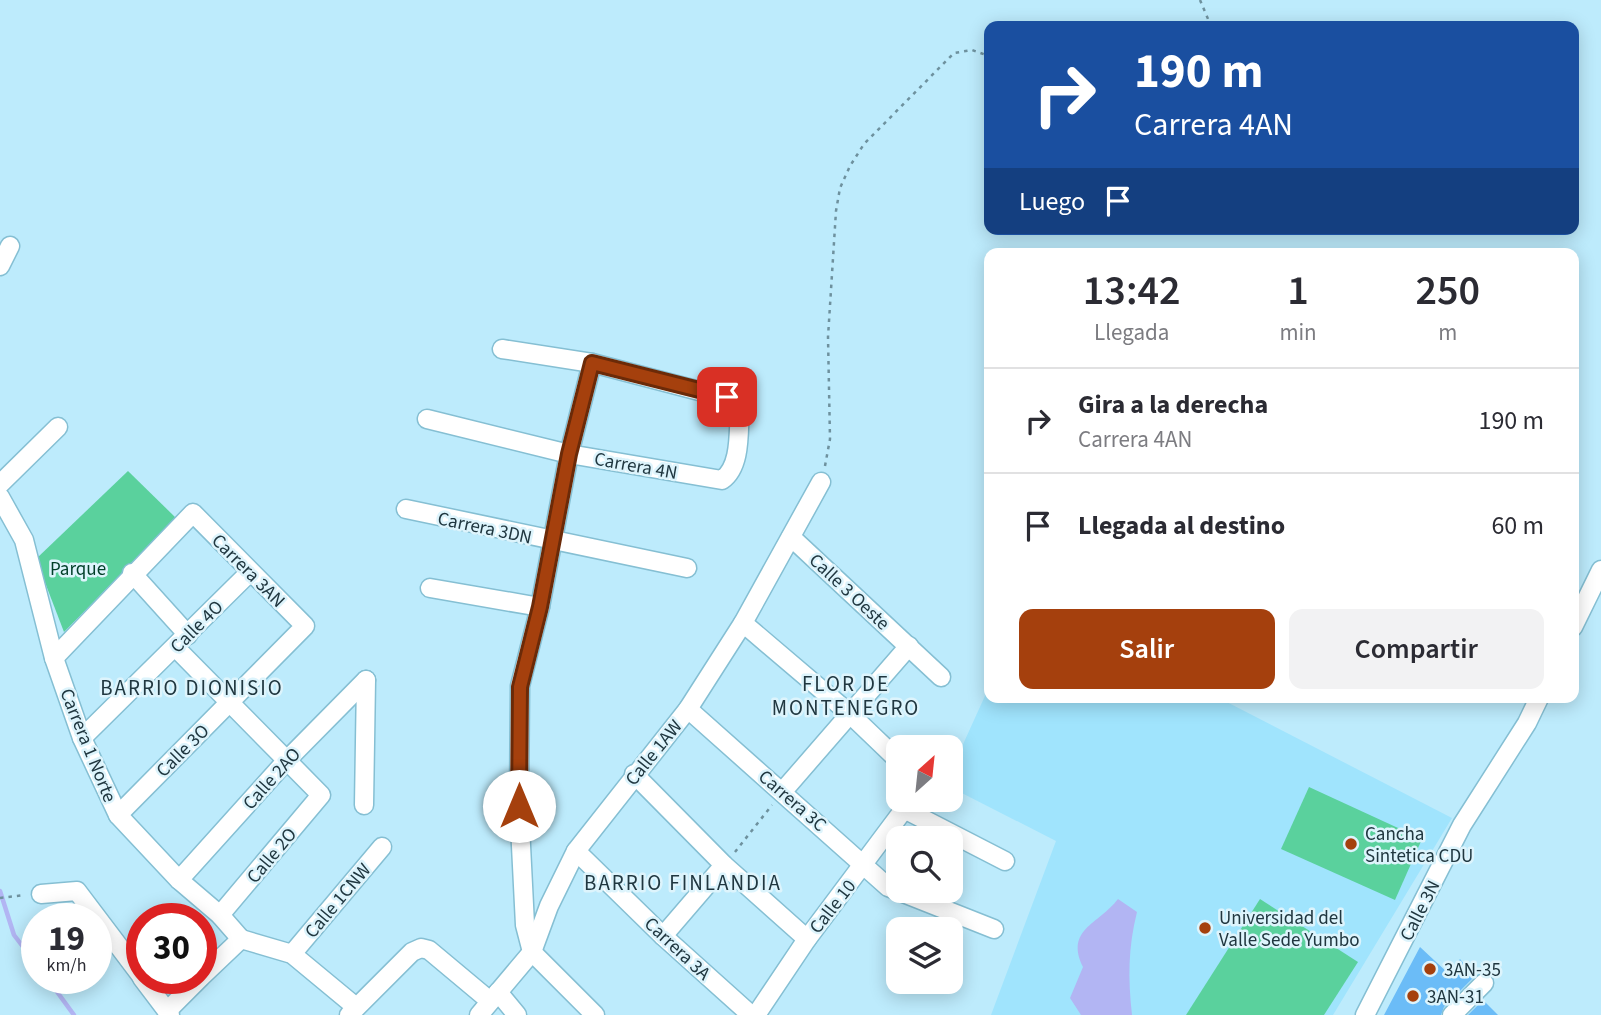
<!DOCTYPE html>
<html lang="es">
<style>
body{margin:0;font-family:"Source Sans 3",sans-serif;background:#f2f2f3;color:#2b2b33;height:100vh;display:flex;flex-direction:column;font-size:26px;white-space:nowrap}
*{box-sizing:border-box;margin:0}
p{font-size:23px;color:#7c7c81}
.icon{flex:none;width:38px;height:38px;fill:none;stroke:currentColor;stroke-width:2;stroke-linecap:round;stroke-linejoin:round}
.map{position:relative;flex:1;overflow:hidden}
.details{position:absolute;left:984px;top:248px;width:595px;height:455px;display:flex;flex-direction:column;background:#fff;border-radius:14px;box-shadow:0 4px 18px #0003}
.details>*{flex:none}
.top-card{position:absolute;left:984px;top:21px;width:595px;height:214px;border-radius:14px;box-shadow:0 4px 18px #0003;background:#1a4fa0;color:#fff;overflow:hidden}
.needle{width:46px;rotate:27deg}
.controls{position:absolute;left:886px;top:735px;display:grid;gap:14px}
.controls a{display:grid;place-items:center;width:77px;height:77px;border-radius:14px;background:#fff;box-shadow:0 4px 18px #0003;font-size:35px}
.speed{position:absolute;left:21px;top:903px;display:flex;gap:14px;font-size:35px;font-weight:700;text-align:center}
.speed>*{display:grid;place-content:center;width:91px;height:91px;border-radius:50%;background:#fff;box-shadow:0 4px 18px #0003;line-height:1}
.speed small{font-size:18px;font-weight:400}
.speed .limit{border:10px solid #d22;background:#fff;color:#111}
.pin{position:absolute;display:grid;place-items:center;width:60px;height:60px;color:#fff;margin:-30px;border-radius:14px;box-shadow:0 4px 10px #0006}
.me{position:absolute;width:77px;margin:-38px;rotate:0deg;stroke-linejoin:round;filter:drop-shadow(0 0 5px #0008)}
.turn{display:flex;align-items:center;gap:24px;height:147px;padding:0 35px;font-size:32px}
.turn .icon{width:91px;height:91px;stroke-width:2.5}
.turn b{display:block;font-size:49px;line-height:60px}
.then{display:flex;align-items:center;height:66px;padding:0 35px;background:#0003;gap:14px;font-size:26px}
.eta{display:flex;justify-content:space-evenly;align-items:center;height:119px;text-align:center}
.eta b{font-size:42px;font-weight:600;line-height:49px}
.cta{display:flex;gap:14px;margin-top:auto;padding:14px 35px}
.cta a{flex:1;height:80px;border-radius:14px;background:#a5400d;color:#fff;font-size:28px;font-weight:600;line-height:80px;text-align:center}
.cta a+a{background:#f2f2f3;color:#2b2b33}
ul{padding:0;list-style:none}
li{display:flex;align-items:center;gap:21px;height:105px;padding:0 35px;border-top:2px solid #e1e1e2}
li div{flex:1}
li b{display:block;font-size:26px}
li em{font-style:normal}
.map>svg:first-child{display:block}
.built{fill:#a0e4fd}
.green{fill:#5ad19d}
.water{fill:#b2b5f3}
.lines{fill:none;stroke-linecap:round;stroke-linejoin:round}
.stream{stroke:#b2b5f3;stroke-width:4.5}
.building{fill:#6bbcf7}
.minor-casing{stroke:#85bfd3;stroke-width:21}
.path{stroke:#6e919e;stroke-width:2.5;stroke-dasharray:3.5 5;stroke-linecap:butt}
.minor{stroke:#fff;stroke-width:18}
.route-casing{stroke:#6b2a08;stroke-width:18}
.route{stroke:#a5400d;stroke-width:12}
.poi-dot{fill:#a5400d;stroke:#ddf4fc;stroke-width:2.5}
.labels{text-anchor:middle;stroke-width:5;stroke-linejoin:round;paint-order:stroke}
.street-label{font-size:19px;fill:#203740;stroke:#ddf4fc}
.park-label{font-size:19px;fill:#013f29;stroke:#ddf4fc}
.poi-label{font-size:19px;fill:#203740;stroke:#ddf4fc;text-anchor:start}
.neighbourhood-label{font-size:21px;letter-spacing:2px;fill:#203740;stroke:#ddf4fc}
</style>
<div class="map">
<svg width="1601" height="1015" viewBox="0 0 1601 1015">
<rect width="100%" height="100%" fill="#bdebfc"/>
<path class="built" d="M989,687V698H1219L1452,818L1333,1015H991L1056,841L950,787V773Z"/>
<g class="green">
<path d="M128,471L176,518L64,632L36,559Z"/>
<path d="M1309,787L1422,839L1395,900L1281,849Z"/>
<path d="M1260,899L1358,962L1324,1015H1186Z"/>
</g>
<path class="water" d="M1118,899L1137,912C1128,948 1128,978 1132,1015H1081L1070,998L1083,967C1065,929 1098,925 1118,899Z"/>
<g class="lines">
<g class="stream">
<path d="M0,891L14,935L37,965"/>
<path d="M47,978L74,1015"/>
</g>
</g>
<g class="building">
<path d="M1420,947L1449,974L1460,959L1474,977L1444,1007L1441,1015H1384Z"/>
<path d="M1483,1000L1498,1015H1468Z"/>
</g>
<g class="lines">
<g class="minor-casing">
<g id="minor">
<path d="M0,266L10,246"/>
<path d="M592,363L569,454L540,607L520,686L519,806L525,925L532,952L595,1015"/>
<path d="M427,419L569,454L722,480C742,466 738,430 740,407L734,400L592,363L502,349"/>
<path d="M0,484L58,427"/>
<path d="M0,497L24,540L54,658L82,738L118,815L179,880L220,915L241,939"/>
<path d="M406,509L687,568"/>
<path d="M791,537L941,677"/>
<path d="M132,573L188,635"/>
<path d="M430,588L540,607"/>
<path d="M743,623L850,714L898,760"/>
<path d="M1573,627L1601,570"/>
<path d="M175,647L321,795L220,915"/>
<path d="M54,658L193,513L305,626L118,815"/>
<path d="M688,709L888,887L898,891"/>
<path d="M82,738L249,573"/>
<path d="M634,774L724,865L807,939"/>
<path d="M783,791L909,646"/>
<path d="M364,805L366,680"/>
<path d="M904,809L1005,861"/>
<path d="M576,851L663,936L751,1015"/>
<path d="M179,880L287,760L366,680"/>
<path d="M898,891L994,929"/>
<path d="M41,894L77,891L142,977"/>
<path d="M663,936L724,865"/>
<path d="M241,939L292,954L356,1007"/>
<path d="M292,954L382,847"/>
<path d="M201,977L241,939"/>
<path d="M142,978L170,1015"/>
<path d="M498,992L517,1015"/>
<path d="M167,1011L200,978"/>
<path d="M349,1015L412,952L421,948L429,950L490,1001"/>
<path d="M479,1015L532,952L549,906L576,851L688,709L743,623L821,482"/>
<path d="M756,1015L807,939L911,800"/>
<path d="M1365,1015L1462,825L1527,723L1539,698"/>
<path d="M1452,1015L1484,983"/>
</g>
</g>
<g class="path">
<path d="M1200,0L1211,26"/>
<path d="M825,466L830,439L828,337L836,211L840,188L850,166L864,144L954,53L972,50L989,56"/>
<path d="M735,852L772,805"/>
<path d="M0,898L25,895"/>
</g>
<use href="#minor" class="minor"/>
</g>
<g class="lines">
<g class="route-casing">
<path id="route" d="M519,806L520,687L540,607L569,454L592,363L727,397"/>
</g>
<use href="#route" class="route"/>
</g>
<g class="poi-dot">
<circle cx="1351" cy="844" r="7"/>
<circle cx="1205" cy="928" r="7"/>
<circle cx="1430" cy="969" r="7"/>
<circle cx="1413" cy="996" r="7"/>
</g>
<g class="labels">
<g class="street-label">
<text transform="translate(636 465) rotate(10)" y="7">Carrera 4N</text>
<text transform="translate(485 527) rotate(12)" y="7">Carrera 3DN</text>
<text transform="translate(249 570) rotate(45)" y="7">Carrera 3AN</text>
<text transform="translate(850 591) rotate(43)" y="7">Calle 3 Oeste</text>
<text transform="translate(196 626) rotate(-45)" y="7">Calle 4O</text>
<text transform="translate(89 745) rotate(68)" y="7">Carrera 1 Norte</text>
<text transform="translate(182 750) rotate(-45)" y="7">Calle 3O</text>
<text transform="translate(653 752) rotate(-51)" y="7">Calle 1AW</text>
<text transform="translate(271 778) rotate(-48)" y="7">Calle 2AO</text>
<text transform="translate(793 800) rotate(41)" y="7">Carrera 3C</text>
<text transform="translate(271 855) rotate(-50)" y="7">Calle 2O</text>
<text transform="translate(337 900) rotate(-50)" y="7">Calle 1CNW</text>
<text transform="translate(832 906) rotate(-52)" y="7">Calle 10</text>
<text transform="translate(1419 910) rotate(-63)" y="7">Calle 3N</text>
<text transform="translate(678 948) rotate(43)" y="7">Carrera 3A</text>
</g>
<g class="park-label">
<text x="78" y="575">Parque</text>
</g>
<g class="poi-label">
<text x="1365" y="840">Cancha<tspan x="1365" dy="22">Sintetica CDU</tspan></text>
<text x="1219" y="924">Universidad del<tspan x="1219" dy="22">Valle Sede Yumbo</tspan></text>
<text x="1444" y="976">3AN-35</text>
<text x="1427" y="1003">3AN-31</text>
</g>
<g class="neighbourhood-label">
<text x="846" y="691">FLOR DE<tspan x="846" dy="24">MONTENEGRO</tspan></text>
<text x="192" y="695">BARRIO DIONISIO</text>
<text x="683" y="890">BARRIO FINLANDIA</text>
</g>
</g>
</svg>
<div class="controls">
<a><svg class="needle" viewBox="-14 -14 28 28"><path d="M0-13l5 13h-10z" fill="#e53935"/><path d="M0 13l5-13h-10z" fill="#7c7c81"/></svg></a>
<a><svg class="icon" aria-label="search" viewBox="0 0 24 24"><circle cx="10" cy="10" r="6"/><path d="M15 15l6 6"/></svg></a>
<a><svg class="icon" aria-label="layers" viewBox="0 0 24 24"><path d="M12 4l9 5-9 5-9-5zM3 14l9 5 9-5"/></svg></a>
</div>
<div class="speed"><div>19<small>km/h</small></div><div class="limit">30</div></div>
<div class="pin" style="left:727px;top:397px;background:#d93025"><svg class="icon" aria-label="arrive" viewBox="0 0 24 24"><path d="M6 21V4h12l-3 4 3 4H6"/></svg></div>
<svg class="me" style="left:519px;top:806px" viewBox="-20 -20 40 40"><circle r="19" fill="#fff"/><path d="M0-13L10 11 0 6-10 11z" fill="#a5400d"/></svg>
<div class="top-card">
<div class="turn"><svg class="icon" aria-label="right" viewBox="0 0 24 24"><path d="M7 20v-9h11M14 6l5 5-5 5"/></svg><div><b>190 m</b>Carrera 4AN</div></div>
<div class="then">Luego<svg class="icon" aria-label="arrive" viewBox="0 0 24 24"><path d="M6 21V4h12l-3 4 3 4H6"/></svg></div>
</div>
<section class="details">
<div class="eta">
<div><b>13:42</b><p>Llegada</p></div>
<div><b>1</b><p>min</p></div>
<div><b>250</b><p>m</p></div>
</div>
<ul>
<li><svg class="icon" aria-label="right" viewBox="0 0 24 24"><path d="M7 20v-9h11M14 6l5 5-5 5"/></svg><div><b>Gira a la derecha</b><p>Carrera 4AN</p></div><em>190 m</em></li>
<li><svg class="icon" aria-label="arrive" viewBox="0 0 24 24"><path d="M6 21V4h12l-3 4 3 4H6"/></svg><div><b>Llegada al destino</b></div><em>60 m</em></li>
</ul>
<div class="cta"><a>Salir</a><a>Compartir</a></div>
</section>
</div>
